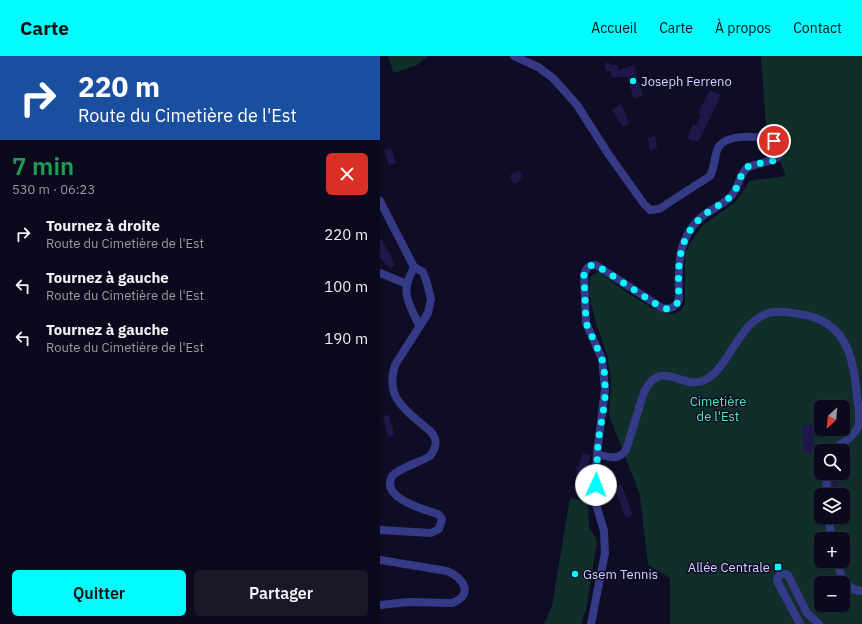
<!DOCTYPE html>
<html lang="fr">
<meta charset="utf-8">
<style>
body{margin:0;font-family:"IBM Plex Sans",sans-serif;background:#191829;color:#f1f3f6;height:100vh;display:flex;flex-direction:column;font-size:15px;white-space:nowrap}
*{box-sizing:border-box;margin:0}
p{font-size:13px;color:#9a9aa3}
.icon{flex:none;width:22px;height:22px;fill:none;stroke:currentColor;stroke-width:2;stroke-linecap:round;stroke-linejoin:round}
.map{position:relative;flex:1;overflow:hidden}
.drawer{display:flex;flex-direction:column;background:#0b0a1c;width:380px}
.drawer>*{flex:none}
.banner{background:#1a4fa0;color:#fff;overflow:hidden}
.needle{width:26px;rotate:206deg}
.fabs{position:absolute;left:434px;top:344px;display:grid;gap:8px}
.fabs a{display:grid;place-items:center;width:36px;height:36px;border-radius:6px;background:#0b0a1c;box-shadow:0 1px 3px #0004,0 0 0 1px #2b2b3b;font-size:20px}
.pin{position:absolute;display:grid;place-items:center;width:34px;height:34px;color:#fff;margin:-17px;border:2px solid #fff;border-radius:50%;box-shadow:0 1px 4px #0007}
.me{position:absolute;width:44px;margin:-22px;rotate:2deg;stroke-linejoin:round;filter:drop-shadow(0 0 3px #0008)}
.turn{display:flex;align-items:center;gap:14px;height:84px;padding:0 12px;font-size:18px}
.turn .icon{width:52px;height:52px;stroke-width:2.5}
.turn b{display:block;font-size:28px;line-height:34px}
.round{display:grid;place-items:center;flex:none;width:42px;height:42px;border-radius:6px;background:#191829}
.summary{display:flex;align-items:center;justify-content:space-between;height:68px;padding:0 12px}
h1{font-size:24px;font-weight:600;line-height:30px;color:#1e9e55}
.action{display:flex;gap:8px;margin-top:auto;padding:8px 12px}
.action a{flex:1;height:46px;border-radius:6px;background:#00fcfc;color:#111;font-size:16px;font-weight:600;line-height:46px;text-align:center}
.action a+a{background:#191829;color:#f1f3f6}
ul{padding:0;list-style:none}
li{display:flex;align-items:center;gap:12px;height:52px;padding:0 12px}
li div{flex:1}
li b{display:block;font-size:15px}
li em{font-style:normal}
header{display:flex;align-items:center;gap:24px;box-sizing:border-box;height:56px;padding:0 20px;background:#00fcfc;color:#111}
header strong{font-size:19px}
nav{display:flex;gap:22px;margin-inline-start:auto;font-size:14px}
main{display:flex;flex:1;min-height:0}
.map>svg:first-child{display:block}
.green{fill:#102f2b;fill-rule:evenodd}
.building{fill:#1d1847}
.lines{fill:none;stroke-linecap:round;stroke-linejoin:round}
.street{stroke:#353a87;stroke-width:8}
.route{stroke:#00fcfc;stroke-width:7;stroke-dasharray:0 12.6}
.poi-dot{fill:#00fcfc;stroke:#0f0d25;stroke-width:1.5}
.labels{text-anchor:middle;stroke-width:3;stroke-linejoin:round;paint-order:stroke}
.poi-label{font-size:13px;fill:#d2d1ff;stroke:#0f0d25;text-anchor:start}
.park-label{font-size:13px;fill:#55e7b4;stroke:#0f0d25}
</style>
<header>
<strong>Carte</strong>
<nav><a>Accueil</a><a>Carte</a><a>À propos</a><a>Contact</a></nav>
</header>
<main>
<section class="drawer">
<div class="banner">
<div class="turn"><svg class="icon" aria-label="right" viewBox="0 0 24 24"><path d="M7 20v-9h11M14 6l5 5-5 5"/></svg><div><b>220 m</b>Route du Cimetière de l'Est</div></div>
</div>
<div class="summary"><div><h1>7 min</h1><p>530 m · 06:23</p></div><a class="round" style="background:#d93025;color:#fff"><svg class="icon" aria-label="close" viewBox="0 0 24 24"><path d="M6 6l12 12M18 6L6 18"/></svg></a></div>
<ul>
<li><svg class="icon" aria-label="right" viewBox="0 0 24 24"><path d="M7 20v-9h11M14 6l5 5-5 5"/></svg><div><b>Tournez à droite</b><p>Route du Cimetière de l'Est</p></div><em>220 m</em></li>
<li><svg class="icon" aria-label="left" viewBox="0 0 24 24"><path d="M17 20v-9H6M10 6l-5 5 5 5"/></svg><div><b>Tournez à gauche</b><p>Route du Cimetière de l'Est</p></div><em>100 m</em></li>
<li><svg class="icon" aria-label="left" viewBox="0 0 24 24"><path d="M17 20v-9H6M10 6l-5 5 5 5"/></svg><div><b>Tournez à gauche</b><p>Route du Cimetière de l'Est</p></div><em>190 m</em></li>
</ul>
<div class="action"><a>Quitter</a><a>Partager</a></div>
</section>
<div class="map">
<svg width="482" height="568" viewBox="0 0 482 568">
<rect width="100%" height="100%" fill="#0f0d25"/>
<g class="green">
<path d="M8,0H48L37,9L14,17Z"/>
<path d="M381,0H482V568H290V522L268,509L260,439L229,359L231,325L227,298L216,268L209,238L210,221L214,218L219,216C233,226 278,261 293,258C300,257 303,252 305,246V200L309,189L322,170L355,146L370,125L406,120L397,98L387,85ZM441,351H463V373H441ZM441,395H463V417H441ZM441,439H463V461H441ZM441,483H463V505H441ZM441,527H463V549H441Z"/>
<path d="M190,442L208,445L209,471L217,485L206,554L201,568H164L172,550Z"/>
</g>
<g class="building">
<path d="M225,7H230V9H238V14L254,9L263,40L254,43L247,21H231V15H225Z"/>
<path d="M330,34L341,39L318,86L315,84L314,86L307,82L313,68L316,70L320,61V58L318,57Z"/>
<path d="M241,48L249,68L243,71L232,54Z"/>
<path d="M275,80L277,92L270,94L268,82Z"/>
<path d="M11,92L16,107L9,109L4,94Z"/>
<path d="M139,114L143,120L140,122L142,124L134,128L129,120Z"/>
<path d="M0,181L13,203L12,204L15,209L10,212L0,202Z"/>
<path d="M9,359L11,368L7,369L12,368L14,380L8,381L3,360Z"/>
<path d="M422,369H433L434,396H423Z"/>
<path d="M203,397L211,399L208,409L209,421L203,422V419H197L196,410H199Z"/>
<path d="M452,417H458L459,439H453Z"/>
<path d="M241,428L253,459L246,462L234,432Z"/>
</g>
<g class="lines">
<g class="street">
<path d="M134,0L158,11L173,22L197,49L229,99L264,148L270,154L279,153L330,120C335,111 334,101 338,92C346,77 384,79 397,87C412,108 373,105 366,113C358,121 359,134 349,142C342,149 332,153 324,159C296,181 298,213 299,244C295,252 290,254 282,252L216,209C208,209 206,212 204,219L206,267L222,303L225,333L217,398L215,445L224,475L225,497L211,568"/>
<path d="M0,145L34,211L43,216L47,227L51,243L48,257L15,309C4,344 28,355 51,376C58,384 57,391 50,400C39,407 21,411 12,420C0,443 46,454 58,458L62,463L59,473L51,477L0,474"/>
<path d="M34,211C32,216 28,223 27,229C24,242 34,258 39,269"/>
<path d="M0,217L27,228"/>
<path d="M217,398C229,401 238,405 246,394L264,336C281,301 302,335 325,324C350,311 358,266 389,257C399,254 410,257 419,258C466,264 474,301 477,341C478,349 481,364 478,371C473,382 460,388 451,395"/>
<path d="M446,417L447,439"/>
<path d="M448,461L452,483"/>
<path d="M0,504L67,515C83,521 95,539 72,547L29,546L0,549"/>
<path d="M457,505C460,519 466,535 482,535"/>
<path d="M420,568L398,527L397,523L400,518H405L408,519L427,557L439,568"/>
</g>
</g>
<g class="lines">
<path class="route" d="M216,429L218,386L225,345V320L222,303L206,267L204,219C206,212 208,209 216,209L282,252L288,253L296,249L299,244C298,212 296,183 323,160C332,152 345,147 353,138C359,130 360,115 369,110C378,106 388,108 396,103L399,97V90L394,85"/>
</g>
<g class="poi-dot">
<circle cx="253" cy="25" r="4"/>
<rect x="394" y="507" width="8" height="8" rx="2"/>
<circle cx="195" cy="518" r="4"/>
</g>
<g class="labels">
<g class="poi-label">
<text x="261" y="30">Joseph Ferreno</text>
<text x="390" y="516" text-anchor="end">Allée Centrale</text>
<text x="203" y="523">Gsem Tennis</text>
</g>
<g class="park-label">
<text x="338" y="350">Cimetière<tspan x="338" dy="15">de l'Est</tspan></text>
</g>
</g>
</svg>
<div class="fabs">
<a><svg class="needle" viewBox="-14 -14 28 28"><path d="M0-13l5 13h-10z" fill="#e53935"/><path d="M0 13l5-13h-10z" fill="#9a9aa3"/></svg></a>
<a><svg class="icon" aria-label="search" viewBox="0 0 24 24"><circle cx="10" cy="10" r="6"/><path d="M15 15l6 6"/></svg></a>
<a><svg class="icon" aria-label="layers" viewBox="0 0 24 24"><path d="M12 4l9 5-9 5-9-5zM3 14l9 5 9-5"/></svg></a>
<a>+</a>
<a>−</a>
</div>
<div class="pin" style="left:394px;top:85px;background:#d93025"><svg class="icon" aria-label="arrive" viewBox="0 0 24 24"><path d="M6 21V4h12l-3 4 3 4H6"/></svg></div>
<svg class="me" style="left:216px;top:429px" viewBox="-20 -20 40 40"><circle r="19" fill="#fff"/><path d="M0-13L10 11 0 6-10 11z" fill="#00fcfc"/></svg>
</div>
</main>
